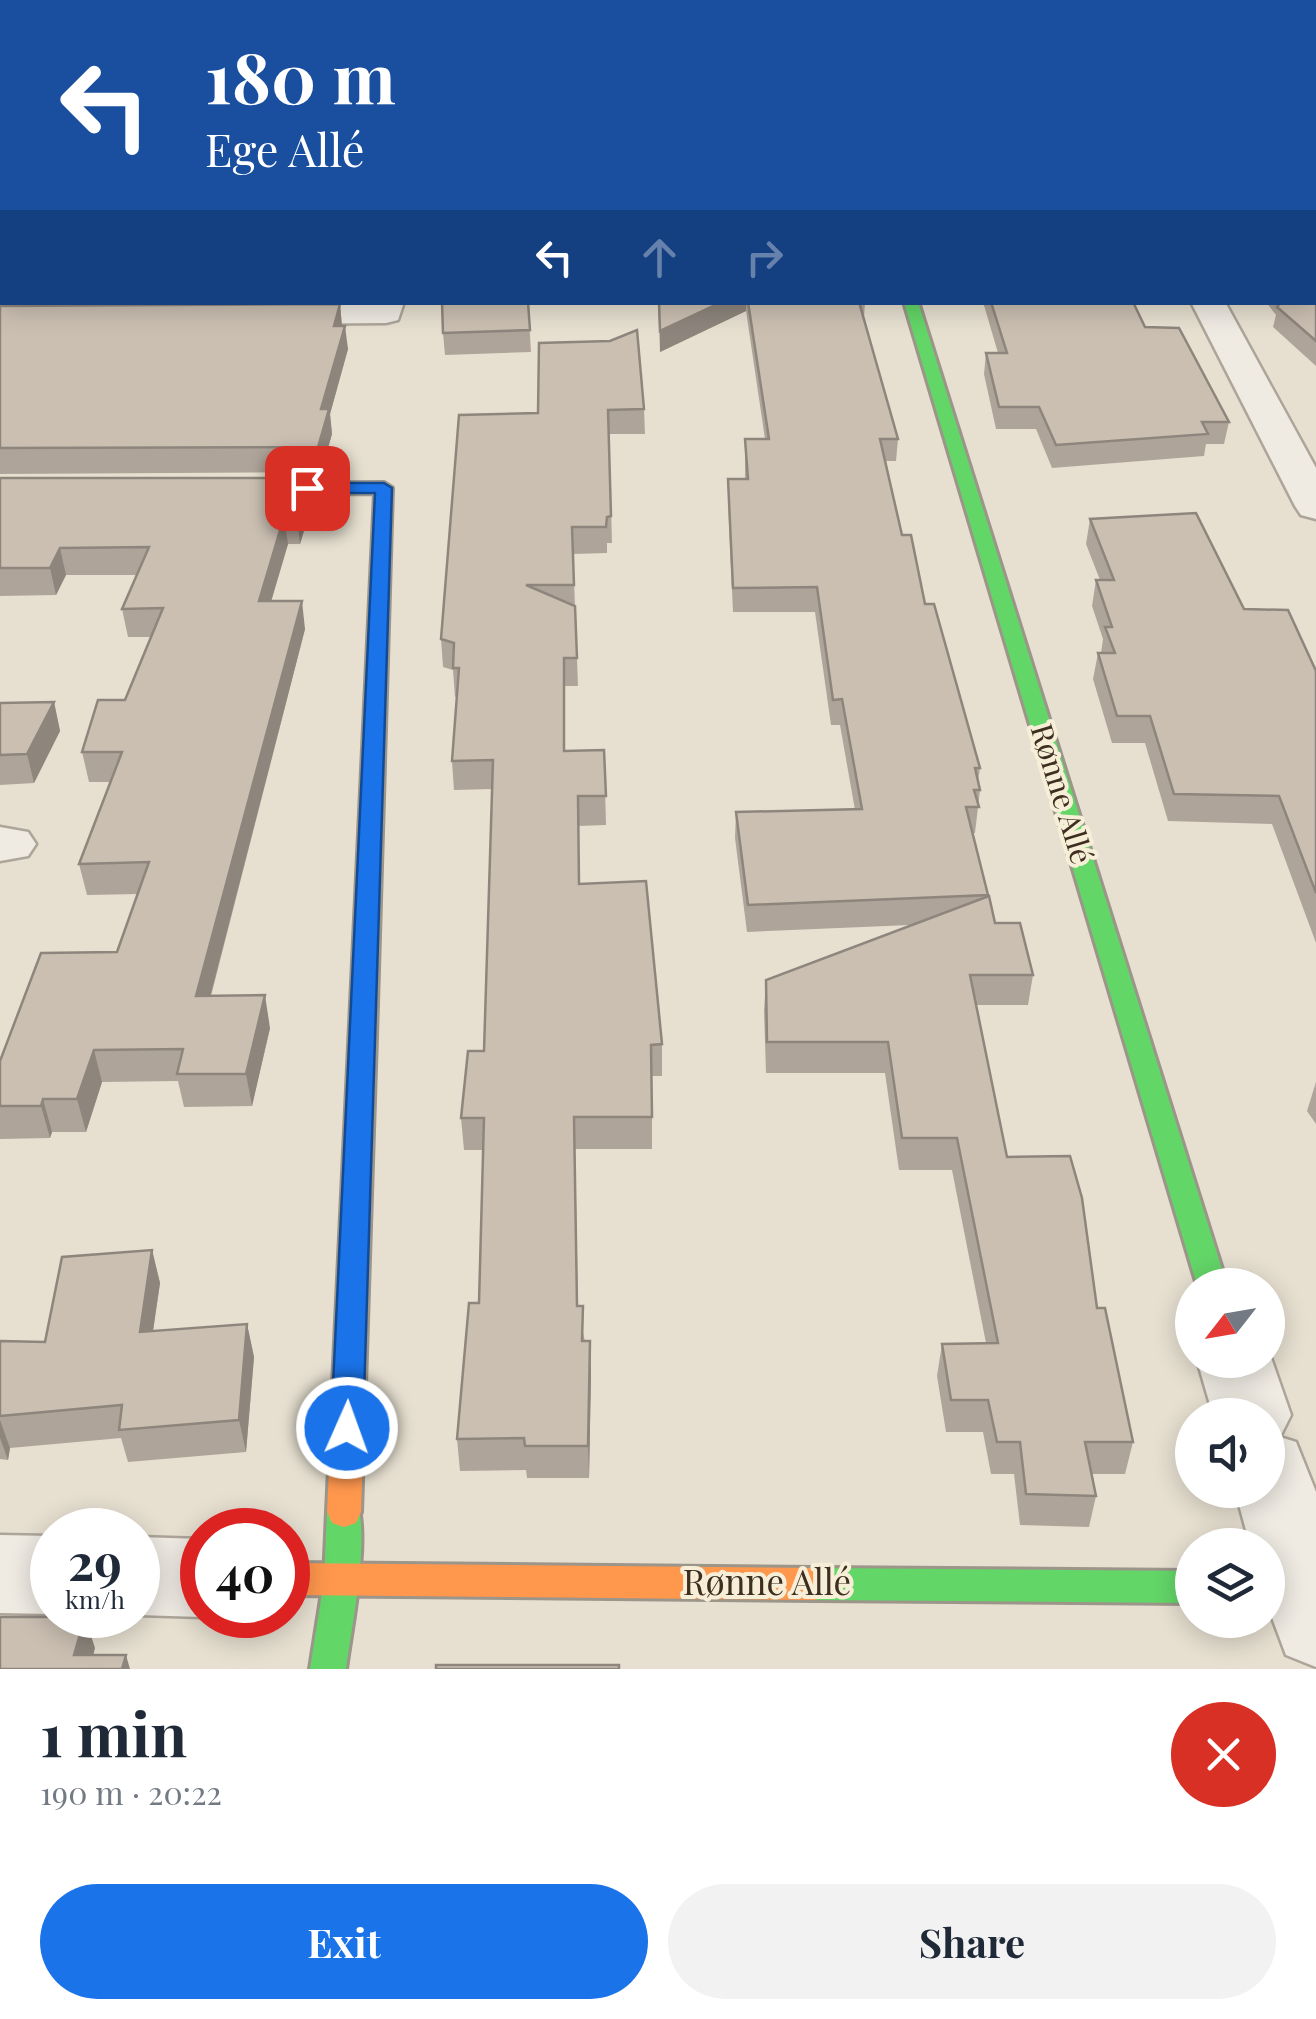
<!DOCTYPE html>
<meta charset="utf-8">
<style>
body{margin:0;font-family:"Playfair Display",serif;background:#f2f2f3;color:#1f2937;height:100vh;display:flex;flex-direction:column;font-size:38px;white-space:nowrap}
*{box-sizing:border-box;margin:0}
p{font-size:32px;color:#747a83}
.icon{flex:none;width:55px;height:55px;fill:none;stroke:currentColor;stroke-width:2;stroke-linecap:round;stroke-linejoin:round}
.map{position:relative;height:1669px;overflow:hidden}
.sheet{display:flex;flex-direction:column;background:#fff;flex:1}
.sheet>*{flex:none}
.top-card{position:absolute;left:0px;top:0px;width:1318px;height:305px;box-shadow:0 5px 25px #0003;background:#1a4fa0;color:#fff;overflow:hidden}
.needle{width:65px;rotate:239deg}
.fabs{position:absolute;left:1175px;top:1268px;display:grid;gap:20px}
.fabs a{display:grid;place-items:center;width:110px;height:110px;border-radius:50%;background:#fff;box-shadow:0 5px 25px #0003;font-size:50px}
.speed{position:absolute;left:30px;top:1508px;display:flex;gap:20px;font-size:50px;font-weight:700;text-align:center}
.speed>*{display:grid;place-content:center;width:130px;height:130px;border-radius:50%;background:#fff;box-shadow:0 5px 25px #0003;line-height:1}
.speed small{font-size:25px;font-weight:400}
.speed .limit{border:15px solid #d22;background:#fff;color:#111}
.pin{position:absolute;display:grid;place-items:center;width:85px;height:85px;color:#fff;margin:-42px;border-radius:20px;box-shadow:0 5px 15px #0006}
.me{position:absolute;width:110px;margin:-55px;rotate:2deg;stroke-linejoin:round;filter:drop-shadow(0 0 8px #0008)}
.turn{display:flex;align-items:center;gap:35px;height:210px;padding:0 40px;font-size:45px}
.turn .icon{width:130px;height:130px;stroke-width:2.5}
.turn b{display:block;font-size:70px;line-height:85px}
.lanes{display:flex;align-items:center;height:95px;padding:0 40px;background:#0003;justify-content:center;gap:50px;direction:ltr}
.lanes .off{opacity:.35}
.round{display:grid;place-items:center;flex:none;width:105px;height:105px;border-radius:52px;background:#f2f2f3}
.headline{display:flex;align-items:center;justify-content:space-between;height:170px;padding:0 40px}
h1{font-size:60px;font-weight:700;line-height:75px}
.cta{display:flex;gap:20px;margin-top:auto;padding:20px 40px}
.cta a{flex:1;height:115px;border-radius:60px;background:#1a73e8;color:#fff;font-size:40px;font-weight:700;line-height:115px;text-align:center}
.cta a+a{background:#f2f2f3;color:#1f2937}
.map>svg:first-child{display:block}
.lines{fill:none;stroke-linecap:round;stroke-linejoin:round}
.street-casing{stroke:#ada599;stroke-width:5}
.fast-casing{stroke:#9c958a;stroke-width:6}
.slow-casing{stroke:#9c958a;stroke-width:6}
.street{fill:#efebe3;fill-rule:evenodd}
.fast{fill:#63d668;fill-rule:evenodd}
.slow{fill:#ff974d;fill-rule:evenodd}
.wall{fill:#afa499}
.shaded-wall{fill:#8e867d}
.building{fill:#cbbfb2;stroke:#8e867d;stroke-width:2.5}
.route{fill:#1a73e8;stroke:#114b97;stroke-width:2.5}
.labels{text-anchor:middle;stroke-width:8;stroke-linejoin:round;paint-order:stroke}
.street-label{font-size:30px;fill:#3d2e20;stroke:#f7eed8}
.near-street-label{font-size:35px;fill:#3d2e20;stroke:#f7eed8}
</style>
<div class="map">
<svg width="1316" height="1669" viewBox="0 0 1316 1669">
<rect width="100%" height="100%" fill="#e7e0d1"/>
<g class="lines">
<g class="street-casing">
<g id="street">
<path d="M800,0H823L824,2H802Z"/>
<path d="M404,302L398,320L386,323L268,324L256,321L251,314L256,307L268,304Z"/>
<path d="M1191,302H1225L1316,468V519L1301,515L1295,506Z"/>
<path d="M0,827L28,832L36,844L28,856L0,861Z"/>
<path d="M1268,1349L1291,1415L1280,1437L1296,1442L1316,1492V1667L1286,1655L1268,1607V1545H1250L1235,1490H1268V1415H1213L1197,1360H1268Z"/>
<path d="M0,1535L52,1536V1614L0,1613Z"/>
<path d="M138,1537L202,1539V1615H207L202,1617L138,1615Z"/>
</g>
</g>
<g class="fast-casing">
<g id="fast">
<path d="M904,302H918L1227,1285H1197Z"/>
<path d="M384,483L392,488L377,1004L373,1010H355L351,1004L375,493L234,494L226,489L234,484Z"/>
<path d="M344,1497L356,1501C371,1534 351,1630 346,1669H310L324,1580L327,1512L332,1501Z"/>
<path d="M815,1568L1192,1571V1603L815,1600L803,1595L798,1584L803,1573Z"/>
</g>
</g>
<g class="slow-casing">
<g id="slow">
<path d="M364,995L373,998L377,1004L361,1512L356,1523L344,1527L332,1523L327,1512L351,1004L355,998Z"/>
<path d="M288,1563L815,1568L827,1573L832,1584L827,1595L815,1600L288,1595Z"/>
</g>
</g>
<use href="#street" class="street"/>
<use href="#fast" class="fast"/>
<use href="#slow" class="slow"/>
</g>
<g class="wall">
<path d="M2,2V302H0V161Z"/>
<path d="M1316,223V366L1273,327L1276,315L1266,302H1315Z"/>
<path d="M528,302L531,352L445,355L443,333Z"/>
<path d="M658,302H865L864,318L898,439L896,461H886L902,535L980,768L978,781L980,790L975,833H973L995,923L1033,975L1028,1005H976L1007,1157L1097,1308L1133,1442L1125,1474H1092L1096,1496L1089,1527L1020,1525L1014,1474H991L983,1432H946L937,1376L942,1344L986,1343L952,1170H899L885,1073H766L764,1011L766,980L910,925L747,932L735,838L736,812L855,810L840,725H831L815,612H733L728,502V479H745V439H765L746,311L660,352Z"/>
<path d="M983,302H1133L1145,327L1229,422L1224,444H1206L1204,456L1052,468L1036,429H996L984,374L986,353H998Z"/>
<path d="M340,304L342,326L348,349L330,414L332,434L321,472L0,474V306Z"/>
<path d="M644,409L645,434H609L612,543H607V553L573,554L578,686H565V751L604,750L606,825L578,826L579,884L662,1044V1076H652V1149H575L578,1306L591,1373L589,1478H527L526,1470L460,1471L457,1439L479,1303L483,1150H464L461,1118L484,1051L492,789L454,790L452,761L457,696L455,697L453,670L443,667L441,639L459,415Z"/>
<path d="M0,478H309L312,504L300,544H288L271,601L305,629L211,996L270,1028L252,1106L184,1107L178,1081L102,1082L86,1132H52L50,1138L0,1139V1061L117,952L138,894L87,895L79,864L110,782H89L82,752L125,700L151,637H128L122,609L137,575H66L56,595L0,596Z"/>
<path d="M1090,519L1244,609L1316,671V943L1272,824L1168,821L1145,743H1112L1093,679L1098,653H1101L1103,639L1092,606L1096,580H1100L1086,544Z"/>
<path d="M54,702L60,731L34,783L0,785V703Z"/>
<path d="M1316,1082V1124L1307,1111Z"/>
<path d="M152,1250L160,1283L153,1331L247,1324L254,1357L246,1452L128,1462L121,1438L10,1448L8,1460L0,1459V1341L45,1342Z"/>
</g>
<g class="shaded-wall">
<path d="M722,302H746V311L660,352V331Z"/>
<path d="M340,304L342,327L334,326Z"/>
<path d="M345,326L348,349L330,414L332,434L321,472L318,447L321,409Z"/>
<path d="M309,478L312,504L300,544L297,517Z"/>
<path d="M284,517L288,544L263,629L259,601Z"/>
<path d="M60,548L66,575L56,595L50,568Z"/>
<path d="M302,601L305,629L202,1028L196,996Z"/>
<path d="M54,702L60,731L34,783L27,754Z"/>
<path d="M265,995L270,1028L252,1106L246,1074Z"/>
<path d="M94,1050L102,1082L86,1132L77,1099Z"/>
<path d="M43,1099L52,1132L50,1138L41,1106Z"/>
<path d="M152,1250L160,1283L148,1365L140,1332Z"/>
<path d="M247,1324L254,1357L246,1452L239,1420Z"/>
<path d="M590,1341L591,1373L589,1478L588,1446Z"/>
<path d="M0,1420L10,1448L8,1460L0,1438Z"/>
<path d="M85,1617L95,1648L90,1669L74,1655Z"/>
<path d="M126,1655L130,1669H122Z"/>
</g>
<g class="building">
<path d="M0,0H362V2H2V279H0V161H1L0,152V36L2,35L0,25Z"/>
<rect x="434" y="0" width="162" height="2"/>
<path d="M664,0H791L792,2H665Z"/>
<path d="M854,0H1022L1025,2H855Z"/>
<path d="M1315,222L1316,223V341L1277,307L1281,302H1315Z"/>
<path d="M442,302H528L530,330L443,333Z"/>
<path d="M659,302H722L660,331Z"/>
<path d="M748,302H859L898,439H880L902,535H911L925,604H934L980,768H975L980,790H974L979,807H966L988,895L748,905L736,812L862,809L842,699L833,700L817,587L733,588L728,479H748L745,439H769Z"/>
<path d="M991,302H1133L1145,327L1179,328L1229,422H1202L1208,434L1056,445L1039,407H999L986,353H1007Z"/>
<path d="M340,304L334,326H345L321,409H329L318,447L0,448V306Z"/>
<path d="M637,330L644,409L608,410L611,516L607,517L606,527H572L574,585H526L575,606L577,658H564V751L604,750L606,796H578L579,884L646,881L662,1044L651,1045L652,1117H574L577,1306H583L582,1341H590L588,1446H525L524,1438L457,1439L469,1303H479L484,1118H461L468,1051H484L493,760L452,761L459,668H453L454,643L441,639L459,415L538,413L539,343L610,341Z"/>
<path d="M0,478H309L297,517H284L259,601H302L196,996L265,995L246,1074H177L183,1049L94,1050L77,1099H43L41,1106H0V1061L41,953L117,952L149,862L79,864L122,752H82L98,700H125L163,608L122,609L149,547L60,548L50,568H0Z"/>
<path d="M1196,513L1244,609L1288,610L1316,671V893L1279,796L1174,794L1150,716H1117L1098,653H1115L1105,627H1112L1096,580H1114L1090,519Z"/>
<path d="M54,702L27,754L0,755V703Z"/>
<path d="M989,896L995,923H1020L1033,975H970L1007,1157L1070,1156L1082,1198L1097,1308H1105L1133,1442H1085L1096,1496L1026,1494L1020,1442H997L988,1400H951L942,1344L998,1343L957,1138H902L888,1042H767L766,980Z"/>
<path d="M152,1250L140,1332L247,1324L239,1420L119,1430L122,1405L0,1416V1341L45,1342L62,1257Z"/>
<path d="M0,1617H85L74,1655H126L122,1669H0Z"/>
<rect x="436" y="1665" width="183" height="4"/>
</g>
<path class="route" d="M384,483L392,488L363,1428L358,1437L347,1441L335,1437L331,1428L375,493H307L298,488L307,483Z"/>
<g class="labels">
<g class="street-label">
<text transform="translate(1061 794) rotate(73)" y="10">Rønne Allé</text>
</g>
<g class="near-street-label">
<text x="767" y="1595">Rønne Allé</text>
</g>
</g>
</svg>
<div class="fabs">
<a><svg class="needle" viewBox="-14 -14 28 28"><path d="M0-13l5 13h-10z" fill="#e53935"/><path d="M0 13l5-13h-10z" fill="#747a83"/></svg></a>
<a><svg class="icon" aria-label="sound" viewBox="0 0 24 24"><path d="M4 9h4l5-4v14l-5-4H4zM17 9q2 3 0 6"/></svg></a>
<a><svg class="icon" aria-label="layers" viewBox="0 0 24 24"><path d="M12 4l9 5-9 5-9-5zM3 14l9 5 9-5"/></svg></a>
</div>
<div class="speed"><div>29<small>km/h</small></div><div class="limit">40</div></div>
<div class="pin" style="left:307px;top:488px;background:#d93025"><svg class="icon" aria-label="arrive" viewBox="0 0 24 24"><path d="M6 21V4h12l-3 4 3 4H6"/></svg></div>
<svg class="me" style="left:347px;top:1428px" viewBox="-20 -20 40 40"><circle r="17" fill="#1a73e8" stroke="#fff" stroke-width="3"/><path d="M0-11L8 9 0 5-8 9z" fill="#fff"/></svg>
<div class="top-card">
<div class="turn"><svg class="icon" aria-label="left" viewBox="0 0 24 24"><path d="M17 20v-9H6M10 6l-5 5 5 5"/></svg><div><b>180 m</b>Ege Allé</div></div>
<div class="lanes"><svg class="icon" aria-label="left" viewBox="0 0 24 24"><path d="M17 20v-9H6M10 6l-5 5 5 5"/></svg><svg class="icon off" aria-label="ahead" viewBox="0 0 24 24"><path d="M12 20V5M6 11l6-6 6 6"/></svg><svg class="icon off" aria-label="right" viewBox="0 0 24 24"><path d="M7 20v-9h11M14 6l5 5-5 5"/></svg></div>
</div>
</div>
<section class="sheet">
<div class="headline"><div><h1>1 min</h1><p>190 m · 20:22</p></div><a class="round" style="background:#d93025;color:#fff"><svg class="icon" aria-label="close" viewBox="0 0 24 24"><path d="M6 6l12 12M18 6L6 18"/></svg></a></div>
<div class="cta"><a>Exit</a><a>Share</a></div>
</section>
